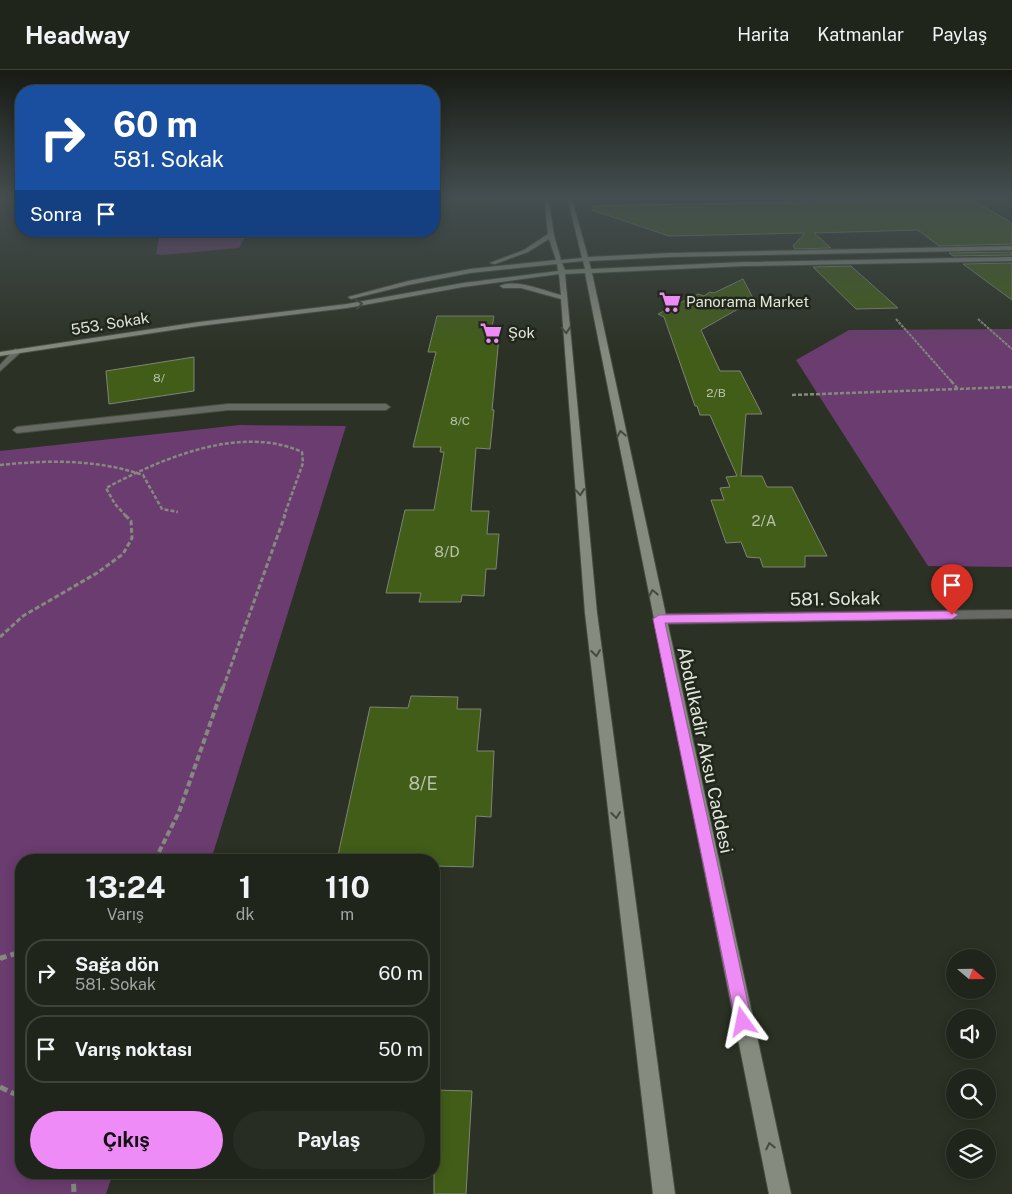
<!DOCTYPE html>
<html lang="tr">
<meta charset="utf-8">
<style>
body{margin:0;font-family:"Public Sans",sans-serif;background:#282d24;color:#f1f3f6;height:100vh;display:flex;flex-direction:column;font-size:19px;white-space:nowrap}
*{box-sizing:border-box;margin:0}
p{font-size:16px;color:#a2a5a3}
.icon{flex:none;width:28px;height:28px;fill:none;stroke:currentColor;stroke-width:2;stroke-linecap:round;stroke-linejoin:round}
.map{position:relative;flex:1;overflow:hidden}
.details{position:absolute;left:15px;top:784px;width:425px;height:325px;display:flex;flex-direction:column;background:#20251b;border-radius:20px;box-shadow:0 2px 12px #0003,0 0 0 1px #3d423a}
.details>*{flex:none}
.top-card{position:absolute;left:15px;top:15px;width:425px;height:152px;border-radius:20px;box-shadow:0 2px 12px #0003,0 0 0 1px #3d423a;background:#1a4fa0;color:#fff;overflow:hidden}
.needle{width:32px;rotate:110deg}
.tools{position:absolute;left:946px;top:879px;display:grid;gap:10px}
.tools a{display:grid;place-items:center;width:50px;height:50px;border-radius:50%;background:#20251b;box-shadow:0 2px 12px #0003,0 0 0 1px #3d423a;font-size:25px}
.pin{position:absolute;display:grid;place-items:center;width:42px;height:42px;color:#fff;margin:-51px -21px;border-radius:50% 50% 50% 0;rotate:-45deg;box-shadow:0 0 5px #0007}
.pin .icon{rotate:45deg}
.me{position:absolute;width:55px;margin:-28px;rotate:348deg;stroke-linejoin:round;filter:drop-shadow(0 0 4px #0008)}
.turn{display:flex;align-items:center;gap:18px;height:105px;padding:0 15px;font-size:22px}
.turn .icon{width:65px;height:65px;stroke-width:2.5}
.turn b{display:block;font-size:35px;line-height:42px}
.then{display:flex;align-items:center;height:48px;padding:0 15px;background:#0003;gap:10px;font-size:19px}
.eta{display:flex;justify-content:space-evenly;align-items:center;height:85px;text-align:center}
.eta b{font-size:30px;font-weight:700;line-height:35px}
.primary-button{display:flex;gap:10px;margin-top:auto;padding:10px 15px}
.primary-button a{flex:1;height:58px;border-radius:30px;background:#ef8bf6;color:#111;font-size:20px;font-weight:700;line-height:58px;text-align:center}
.primary-button a+a{background:#282d24;color:#f1f3f6}
ul{padding:0;list-style:none}
li{display:flex;align-items:center;gap:15px;height:68px;margin:0 10px 8px;padding:0 5px;border:2px solid #3d423a;border-radius:20px}
li div{flex:1}
li b{display:block;font-size:19px}
li em{font-style:normal}
header{display:flex;align-items:center;gap:30px;box-sizing:border-box;height:70px;padding:0 25px;background:#20251b;border-bottom:1px solid #3d423a}
header strong{font-size:24px}
nav{display:flex;gap:28px;margin-inline-start:auto;font-size:18px}
.map>svg:first-child{display:block}
.green{fill:#6b3c6f}
.building{fill:#425d18;stroke:#7e8576}
.lines{fill:none;stroke-linecap:round;stroke-linejoin:round}
.lane-casing{stroke:#484e41;stroke-width:2}
.street-casing{stroke:#484e41;stroke-width:2}
.secondary-casing{stroke:#484e41;stroke-width:2}
.path-far4{stroke:#858a7f;stroke-width:2;stroke-dasharray:3 1;stroke-linecap:butt}
.path-far3{stroke:#858a7f;stroke-width:2.5;stroke-dasharray:4 2;stroke-linecap:butt}
.path-far2{stroke:#858a7f;stroke-width:3;stroke-dasharray:5 2.5;stroke-linecap:butt}
.path-far1{stroke:#858a7f;stroke-width:4;stroke-dasharray:6 3;stroke-linecap:butt}
.path{stroke:#858a7f;stroke-width:5;stroke-dasharray:8 4;stroke-linecap:butt}
.lane{fill:#676a63;fill-rule:evenodd}
.street{fill:#676a63;fill-rule:evenodd}
.secondary{fill:#868b80;fill-rule:evenodd}
.oneway{stroke:#444a3e}
.route{fill:#ef8bf6;stroke:#9b5aa0}
.labels{text-anchor:middle;stroke-width:5;stroke-linejoin:round;paint-order:stroke}
.far-number-label{font-size:12px;fill:#b8c2ab}
.far-poi-label{font-size:15px;fill:#e0e4dc;stroke:#21271a;text-anchor:start}
.far-street-label{font-size:15px;fill:#e0e4dc;stroke:#21271a}
.number-label{font-size:15px;fill:#b8c2ab}
.street-label{font-size:18px;fill:#e0e4dc;stroke:#21271a}
.near-number-label{font-size:18px;fill:#b8c2ab}
</style>
<header>
<strong>Headway</strong>
<nav><a>Harita</a><a>Katmanlar</a><a>Paylaş</a></nav>
</header>
<div class="map">
<svg width="1012" height="1124" viewBox="0 0 1012 1124">
<rect width="100%" height="100%" fill="#2b3124"/>
<g class="green">
<path d="M160,161H248L239,178L162,185L156,184Z"/>
<path d="M1012,259V497L928,496L796,290L849,260Z"/>
<path d="M240,355L346,356L211,790H21V1102L113,1103L106,1124H0V381Z"/>
</g>
<g class="building">
<path d="M969,128L1012,153V174L939,176L918,160L814,163L831,178L795,179L793,176L805,163L669,166L592,140L593,136Z"/>
<path d="M1012,182V185L953,186L949,183Z"/>
<path d="M1012,193V230L963,194Z"/>
<path d="M851,196L898,238L856,239L813,197Z"/>
<path d="M743,209L754,230L701,260L720,301H740L762,344H746L741,406H762L767,417H792L827,486H805V497H763L760,488L747,487L741,472L726,473L711,430H724L720,418L730,417L726,407L737,406L710,345H700L697,336H695L664,247L658,244L698,224L704,226L710,222L714,223Z"/>
<path d="M437,246H494L492,257H500L492,340H494L490,379L476,378L471,441H489L487,464H499L496,499H486L484,526L462,525L461,532H419L421,523H386L405,440H434L444,382H440L441,377H413L436,282H428Z"/>
<path d="M194,287V321L109,334L106,301Z"/>
<path d="M411,626L458,627L457,639H481L477,681H494L491,747L476,746L473,797L434,796V790H337L370,637L408,638Z"/>
<path d="M434,1020L472,1021L466,1124H434Z"/>
</g>
<g class="lines">
<g class="lane-casing">
<path id="lane" d="M228,334H386L390,337L386,340H228L17,363L13,360L17,357Z"/>
</g>
<g class="street-casing">
<g id="street">
<path d="M15,279L22,281L0,301V295Z"/>
<path d="M1012,540V548L659,554L655,552L653,549L655,546L659,544Z"/>
</g>
</g>
<g class="secondary-casing">
<path id="secondary" d="M544,126H548L554,165L561,190L582,188L567,126H571L588,187L670,183L1012,176V180L670,187L589,191L591,199L744,192L1012,187V191L744,196L592,203L791,1124H769L585,203L565,204L597,543L675,1124H653L585,543L561,229L521,218H503L500,216C514,208 545,221 561,225L559,204L463,217L347,238L199,256L0,286V282L199,252L347,234L463,213L558,201L557,194L470,203L408,215L351,229L348,227L408,211L470,199L556,190L549,169L528,182L495,194L490,193L524,180L548,164ZM583,191L585,199L565,200L562,193Z"/>
</g>
<g class="path-far4">
<path d="M896,249L952,312"/>
<path d="M978,249L1012,279"/>
</g>
<g class="path-far3">
<path d="M951,311L958,319"/>
<path d="M792,325L1012,317"/>
<path d="M0,395C49,390 96,389 143,405L162,439L178,442"/>
<path d="M126,446L115,434L106,418C161,389 240,354 302,382L303,393L284,446"/>
</g>
<g class="path-far2">
<path d="M0,567L23,546L97,503L123,484L132,468L131,451L125,445"/>
<path d="M223,618L285,445"/>
</g>
<path class="path-far1" d="M155,790L179,742L223,617"/>
<g class="path">
<path d="M0,890L1,888L21,882"/>
<path d="M0,1017L21,1027"/>
<path d="M73,1102L74,1124"/>
</g>
<use href="#lane" class="lane"/>
<use href="#street" class="street"/>
<use href="#secondary" class="secondary"/>
</g>
<defs><path id="oneway-chevron" d="M-2-3.5L2.5 0L-2 3.5" fill="none" stroke-width="1.6" stroke-linecap="round" stroke-linejoin="round" transform="scale(1.25)"/></defs>
<g class="oneway">
<use href="#oneway-chevron" transform="translate(359 234) rotate(-10)"/>
<use href="#oneway-chevron" transform="translate(566 260) rotate(85)"/>
<use href="#oneway-chevron" transform="translate(621 364) rotate(-101)"/>
<use href="#oneway-chevron" transform="translate(580 422) rotate(85)"/>
<use href="#oneway-chevron" transform="translate(653 523) rotate(-101)"/>
<use href="#oneway-chevron" transform="translate(596 583) rotate(83)"/>
<use href="#oneway-chevron" transform="translate(616 745) rotate(83)"/>
<use href="#oneway-chevron" transform="translate(770 1076) rotate(-102)"/>
</g>
<linearGradient id="sky" x2="0" y2="1"><stop stop-color="#181b14"/><stop offset="0.45" stop-color="#444e50"/><stop offset="1" stop-color="#444e50" stop-opacity="0"/></linearGradient>
<rect width="1012" height="283" fill="url(#sky)"/>
<path class="route" d="M952,541L958,545L952,549L665,553L752,952L750,958L743,960L737,958L653,549L659,545Z"/>
<defs>
<g id="supermarket-bare" transform="scale(1.725)"><path d="M-6-5.5h2.5l.6 2H6L4.5 2H-2.5L-4.4-4H-6ZM-1.5 3.2a1.3 1.3 0 1 0 .1 0ZM3 3.2a1.3 1.3 0 1 0 .1 0Z" fill="#ef8bf6" stroke="#21271a" stroke-width="2.5" paint-order="stroke"/></g>
</defs>
<g fill-rule="evenodd">
<use href="#supermarket-bare" x="670" y="232"/>
<use href="#supermarket-bare" x="491" y="263"/>
</g>
<g class="labels">
<g class="far-number-label">
<text x="159" y="312">8/</text>
<text x="716" y="327">2/B</text>
<text x="460" y="355">8/C</text>
</g>
<g class="far-poi-label">
<text x="686" y="237">Panorama Market</text>
<text x="508" y="268">Şok</text>
</g>
<g class="far-street-label">
<text transform="translate(110 254) rotate(-9)" y="5">553. Sokak</text>
</g>
<g class="number-label">
<text x="764" y="456">2/A</text>
<text x="447" y="487">8/D</text>
</g>
<g class="street-label">
<text transform="translate(835 529) rotate(-1)" y="6">581. Sokak</text>
<text transform="translate(705 680) rotate(78)" y="6">Abdulkadir Aksu Caddesi</text>
</g>
<g class="near-number-label">
<text x="423" y="720">8/E</text>
</g>
</g>
</svg>
<div class="tools">
<a><svg class="needle" viewBox="-14 -14 28 28"><path d="M0-13l5 13h-10z" fill="#e53935"/><path d="M0 13l5-13h-10z" fill="#a2a5a3"/></svg></a>
<a><svg class="icon" aria-label="sound" viewBox="0 0 24 24"><path d="M4 9h4l5-4v14l-5-4H4zM17 9q2 3 0 6"/></svg></a>
<a><svg class="icon" aria-label="search" viewBox="0 0 24 24"><circle cx="10" cy="10" r="6"/><path d="M15 15l6 6"/></svg></a>
<a><svg class="icon" aria-label="layers" viewBox="0 0 24 24"><path d="M12 4l9 5-9 5-9-5zM3 14l9 5 9-5"/></svg></a>
</div>
<div class="pin" style="left:952px;top:545px;background:#d93025"><svg class="icon" aria-label="arrive" viewBox="0 0 24 24"><path d="M6 21V4h12l-3 4 3 4H6"/></svg></div>
<svg class="me" style="left:743px;top:952px" viewBox="-20 -20 40 40"><path d="M0-17L14 15 0 8-14 15z" fill="#ef8bf6" stroke="#fff" stroke-width="4"/></svg>
<div class="top-card">
<div class="turn"><svg class="icon" aria-label="right" viewBox="0 0 24 24"><path d="M7 20v-9h11M14 6l5 5-5 5"/></svg><div><b>60 m</b>581. Sokak</div></div>
<div class="then">Sonra<svg class="icon" aria-label="arrive" viewBox="0 0 24 24"><path d="M6 21V4h12l-3 4 3 4H6"/></svg></div>
</div>
<section class="details">
<div class="eta">
<div><b>13:24</b><p>Varış</p></div>
<div><b>1</b><p>dk</p></div>
<div><b>110</b><p>m</p></div>
</div>
<ul>
<li><svg class="icon" aria-label="right" viewBox="0 0 24 24"><path d="M7 20v-9h11M14 6l5 5-5 5"/></svg><div><b>Sağa dön</b><p>581. Sokak</p></div><em>60 m</em></li>
<li><svg class="icon" aria-label="arrive" viewBox="0 0 24 24"><path d="M6 21V4h12l-3 4 3 4H6"/></svg><div><b>Varış noktası</b></div><em>50 m</em></li>
</ul>
<div class="primary-button"><a>Çıkış</a><a>Paylaş</a></div>
</section>
</div>
